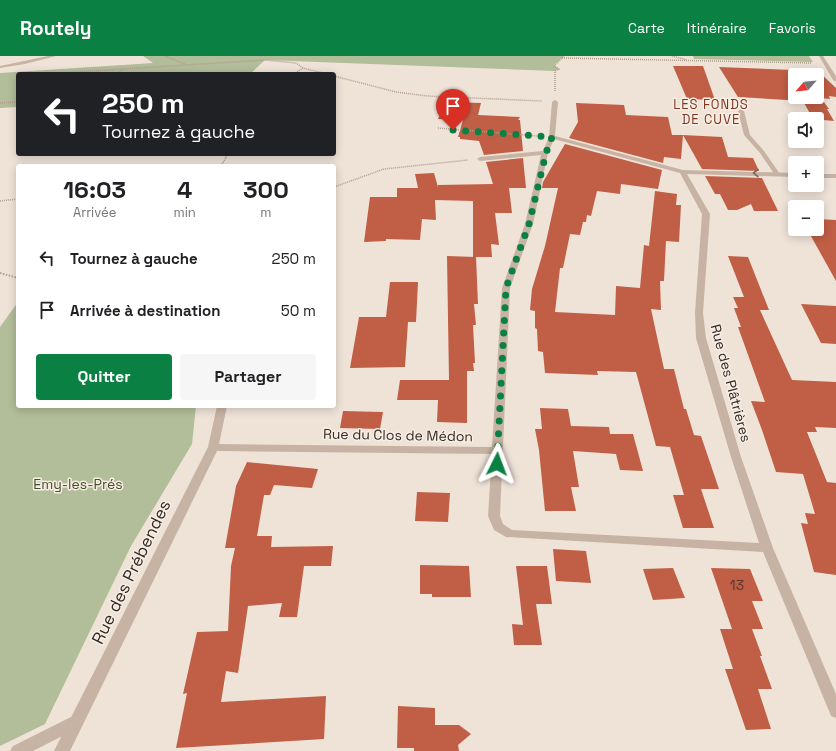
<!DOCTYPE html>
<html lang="fr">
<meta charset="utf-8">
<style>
body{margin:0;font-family:"Space Grotesk",sans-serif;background:#f6f6f6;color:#202124;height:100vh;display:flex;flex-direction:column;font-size:15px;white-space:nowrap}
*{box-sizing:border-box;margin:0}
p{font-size:13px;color:#757577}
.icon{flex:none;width:22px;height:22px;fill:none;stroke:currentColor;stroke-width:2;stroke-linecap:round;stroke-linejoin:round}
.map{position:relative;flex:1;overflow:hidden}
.side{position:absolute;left:16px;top:108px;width:320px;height:244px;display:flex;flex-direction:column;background:#fff;border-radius:4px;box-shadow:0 2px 10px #0003}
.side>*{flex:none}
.banner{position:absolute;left:16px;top:16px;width:320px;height:84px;border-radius:4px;box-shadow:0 2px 10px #0003;background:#202124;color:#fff;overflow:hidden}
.needle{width:26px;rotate:243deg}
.controls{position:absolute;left:788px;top:12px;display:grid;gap:8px}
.controls a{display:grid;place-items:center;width:36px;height:36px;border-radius:4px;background:#fff;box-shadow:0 2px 10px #0003;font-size:20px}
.pin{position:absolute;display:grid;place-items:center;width:34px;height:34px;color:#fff;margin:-41px -17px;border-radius:50% 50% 50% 0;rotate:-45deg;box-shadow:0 0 4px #0007}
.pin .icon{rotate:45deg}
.me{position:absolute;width:44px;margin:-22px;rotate:3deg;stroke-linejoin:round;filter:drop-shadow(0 0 3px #0008)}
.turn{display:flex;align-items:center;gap:14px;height:84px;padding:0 20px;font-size:18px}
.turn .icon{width:52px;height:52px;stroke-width:2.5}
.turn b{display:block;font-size:28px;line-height:34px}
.eta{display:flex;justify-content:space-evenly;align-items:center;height:68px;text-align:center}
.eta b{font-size:24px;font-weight:700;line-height:28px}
.button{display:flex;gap:8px;margin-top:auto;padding:8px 20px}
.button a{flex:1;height:46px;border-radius:4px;background:#0b8043;color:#fff;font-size:16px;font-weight:700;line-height:46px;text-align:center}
.button a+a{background:#f6f6f6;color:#202124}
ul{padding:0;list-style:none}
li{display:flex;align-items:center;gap:12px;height:52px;padding:0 20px}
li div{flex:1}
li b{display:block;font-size:15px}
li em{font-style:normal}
header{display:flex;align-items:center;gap:24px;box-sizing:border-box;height:56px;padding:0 20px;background:#0b8043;color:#fff}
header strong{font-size:19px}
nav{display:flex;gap:22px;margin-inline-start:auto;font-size:14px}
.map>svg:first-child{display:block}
.green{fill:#b2bd99}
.building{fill:#c05f45;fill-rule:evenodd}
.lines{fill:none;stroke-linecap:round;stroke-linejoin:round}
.path-far1{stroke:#b29d8f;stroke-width:1.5;stroke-dasharray:1 1;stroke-linecap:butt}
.path{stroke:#b29d8f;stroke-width:2;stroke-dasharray:1.5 1.5;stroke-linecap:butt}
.service{fill:#c7b3a4;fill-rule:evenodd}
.minor{fill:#c7b3a4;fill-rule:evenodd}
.oneway{stroke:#75675f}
.route{stroke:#0b8043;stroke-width:7;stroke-dasharray:0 12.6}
.labels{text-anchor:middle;stroke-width:3;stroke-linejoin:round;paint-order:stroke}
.far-neighbourhood-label{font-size:13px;letter-spacing:1px;fill:#7d3523;stroke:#f8eee3}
.street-label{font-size:14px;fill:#322926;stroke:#f8eee3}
.park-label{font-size:14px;fill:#434f2b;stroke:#f8eee3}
.near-number-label{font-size:14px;fill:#56362e}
.near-street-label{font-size:17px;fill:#322926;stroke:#f8eee3}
</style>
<header>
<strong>Routely</strong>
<nav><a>Carte</a><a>Itinéraire</a><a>Favoris</a></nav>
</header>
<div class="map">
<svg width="836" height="695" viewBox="0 0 836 695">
<rect width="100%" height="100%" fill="#efe3d8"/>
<g class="green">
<path d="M143,0H564L554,9L559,13L555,15L265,4L250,18H18V51L0,52V17L153,7Z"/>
<path d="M693,0H809L813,6L694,3Z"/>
<path d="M18,246V350H196L192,388L131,490L45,668L0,690V271Z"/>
</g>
<g class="building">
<path d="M673,10H703L715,44L687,43Z"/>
<path d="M719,11L818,15L836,32V41L829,40L830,43L821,42L829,53H827L834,65L813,63L803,45L738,41ZM795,19H817V41H795Z"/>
<path d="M446,46L481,47L478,59L520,61L518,64H520L523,95L484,99L479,85L460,83V81H458L463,64L438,63Z"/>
<path d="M576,47L624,49L626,59L668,61L672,79H683L681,103L664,101L663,107L569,82L578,66Z"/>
<path d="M683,79L722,81L728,101L753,102L759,115L702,113Z"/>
<path d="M565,88L662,114L658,133L621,128L620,138L597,135L591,160L587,159L586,166H583L580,179L570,178L563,212H560L555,256L615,259L616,230L640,232L644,189L649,190L655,135L677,138L676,149H681L679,186L666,185L664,225H660L661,254L651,253L664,313H674L684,353H686L694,379L701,380L719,433H701L714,472H683L673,439H684L670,391L656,390L636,316L597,315L598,319L545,317L543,296L538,295L537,273L535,272V255L530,254L532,233L545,190L558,132H542L543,126Z"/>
<path d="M523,102L526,132H509L512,157H495L499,189L491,188L492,201H473V145L435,144L436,164L422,163L420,184L386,183V185L364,186L370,141H397V132H418L415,118L434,117L438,131V129L493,128L486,106Z"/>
<path d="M705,120L762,122L778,155H754L751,148L737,154H728L720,138H715Z"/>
<path d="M817,163L836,164V225L807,173H817Z"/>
<path d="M447,200L476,201L478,248H474L476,269H473L475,307H473L474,315H467V367L437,366L438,344H397L400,324H449Z"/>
<path d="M728,200L748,201L769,254H760L792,324L836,326V372L815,371L817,376H807L827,426L836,427V519L814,516L801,467L808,468L805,457L815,458L803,418L776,416L762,374L751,345L765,346L738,271H741L734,252H738L733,241H744Z"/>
<path d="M390,226H418L416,266H408L405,311L350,312L359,261H386Z"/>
<path d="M801,248L836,250V288L821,287Z"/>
<path d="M540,352L568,353L571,370L609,371L610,378H633L643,415L620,414L616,398L573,395L579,431H571L576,455H545L539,394L535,373H542Z"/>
<path d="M343,355L383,356L380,373L340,372Z"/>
<path d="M247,406L318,413L312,432L274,429L270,439H264L257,480H272L271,491L333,490L331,510H304L297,561H279L282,547L248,550L238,617L226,615L221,646L326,640L324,683L176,692L187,637L183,638L197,576L228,575L231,510L235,492H225L236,430Z"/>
<path d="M417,436L450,437L448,466L415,465Z"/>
<path d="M553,493L586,495L591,527L556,525Z"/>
<path d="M420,509L469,510L471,541H432V538H420Z"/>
<path d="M516,510H547L552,548H536L542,589H514L512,568L523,569Z"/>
<path d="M673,512L685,542L653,544L643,513Z"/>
<path d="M711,512L750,513L763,545H752L763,573H752L762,600H760L772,633H758L771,673L746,674L725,613H733L720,573H732Z"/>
<path d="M398,650L435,652V669H459L471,678L458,689L459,695H414V692H397Z"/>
</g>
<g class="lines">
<g class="path-far1">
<path d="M165,0L185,8"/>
<path d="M672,0L687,4"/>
<path d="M562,2L811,7"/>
<path d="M44,18L265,4L296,7L303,12L327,18"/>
<path d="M116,18L123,14"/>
<path d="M294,18L303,12"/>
<path d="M334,20L396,36L427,40L542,45"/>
<path d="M555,35V15L559,13L554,10L564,0"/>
<path d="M0,47L18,46"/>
<path d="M438,72L537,80"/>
<path d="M221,110L228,98"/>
<path d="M334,131L384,113L468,104"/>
<path d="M0,145L18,143"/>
</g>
<path class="path" d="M0,217L18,222"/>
<g class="service">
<path d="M48,0H56L25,8L0,12V10Z"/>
<path d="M741,53L744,55L750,79L764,95L780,118L779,119H775L760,97L744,79L738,55Z"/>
<path d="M75,659L80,661L82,666L80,671L33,695H10L13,690Z"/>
</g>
<g class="minor">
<path d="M819,0H823L836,20V26L833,24Z"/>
<path d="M555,44L558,46L555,80L683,114L795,117V121L687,118L710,158L703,257L706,282L741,401L773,492L836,638V662L831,660L829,655L763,496L506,481L494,474L488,460L492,398L217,395L70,695H54L208,391L217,350H227L219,388L492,391L502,232L525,168L541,99L480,105L477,103L480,101L543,95L549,81L552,46ZM554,83L680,117L702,158L695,257L696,282L731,401L759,487L512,474L503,468L500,460L510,232L533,168L548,97Z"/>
<rect x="817" y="118" width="19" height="4"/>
</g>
</g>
<defs><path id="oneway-chevron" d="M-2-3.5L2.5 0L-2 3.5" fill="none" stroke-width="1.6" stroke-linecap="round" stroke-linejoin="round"/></defs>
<use class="oneway" href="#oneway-chevron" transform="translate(756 117) rotate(-178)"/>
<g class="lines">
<path class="route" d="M453,74L552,81L546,97L529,168L506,232L497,408"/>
</g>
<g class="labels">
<g class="far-neighbourhood-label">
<text x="711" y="53">LES FONDS<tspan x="711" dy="15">DE CUVE</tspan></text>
</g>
<g class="street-label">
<text transform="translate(731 327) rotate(75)" y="5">Rue des Plâtrières</text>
<text transform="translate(398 379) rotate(1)" y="5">Rue du Clos de Médon</text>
</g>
<g class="park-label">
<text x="78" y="433">Emy-les-Prés</text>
</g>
<g class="near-number-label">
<text x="737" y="534">13</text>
</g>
<g class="near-street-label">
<text transform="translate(131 516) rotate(-64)" y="6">Rue des Prébendes</text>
</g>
</g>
</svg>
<div class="controls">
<a><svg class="needle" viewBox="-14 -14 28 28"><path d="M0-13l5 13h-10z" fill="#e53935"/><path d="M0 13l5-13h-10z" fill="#757577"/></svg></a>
<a><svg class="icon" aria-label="sound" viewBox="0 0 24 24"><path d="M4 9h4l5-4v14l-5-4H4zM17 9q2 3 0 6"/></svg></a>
<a>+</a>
<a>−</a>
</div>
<div class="pin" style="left:453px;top:74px;background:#d93025"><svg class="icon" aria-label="arrive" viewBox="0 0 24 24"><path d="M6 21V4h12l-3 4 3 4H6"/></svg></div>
<svg class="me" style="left:497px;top:408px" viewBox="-20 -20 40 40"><path d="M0-17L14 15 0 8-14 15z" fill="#0b8043" stroke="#fff" stroke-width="4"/></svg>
<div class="banner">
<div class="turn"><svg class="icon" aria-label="left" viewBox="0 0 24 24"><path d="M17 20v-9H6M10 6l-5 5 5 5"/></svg><div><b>250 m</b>Tournez à gauche</div></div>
</div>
<section class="side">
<div class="eta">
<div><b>16:03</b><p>Arrivée</p></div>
<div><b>4</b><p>min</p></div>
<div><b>300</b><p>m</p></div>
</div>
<ul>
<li><svg class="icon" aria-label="left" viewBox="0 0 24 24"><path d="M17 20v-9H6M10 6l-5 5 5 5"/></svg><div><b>Tournez à gauche</b></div><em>250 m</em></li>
<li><svg class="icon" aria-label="arrive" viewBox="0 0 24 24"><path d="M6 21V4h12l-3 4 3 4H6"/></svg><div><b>Arrivée à destination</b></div><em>50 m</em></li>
</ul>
<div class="button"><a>Quitter</a><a>Partager</a></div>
</section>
</div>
